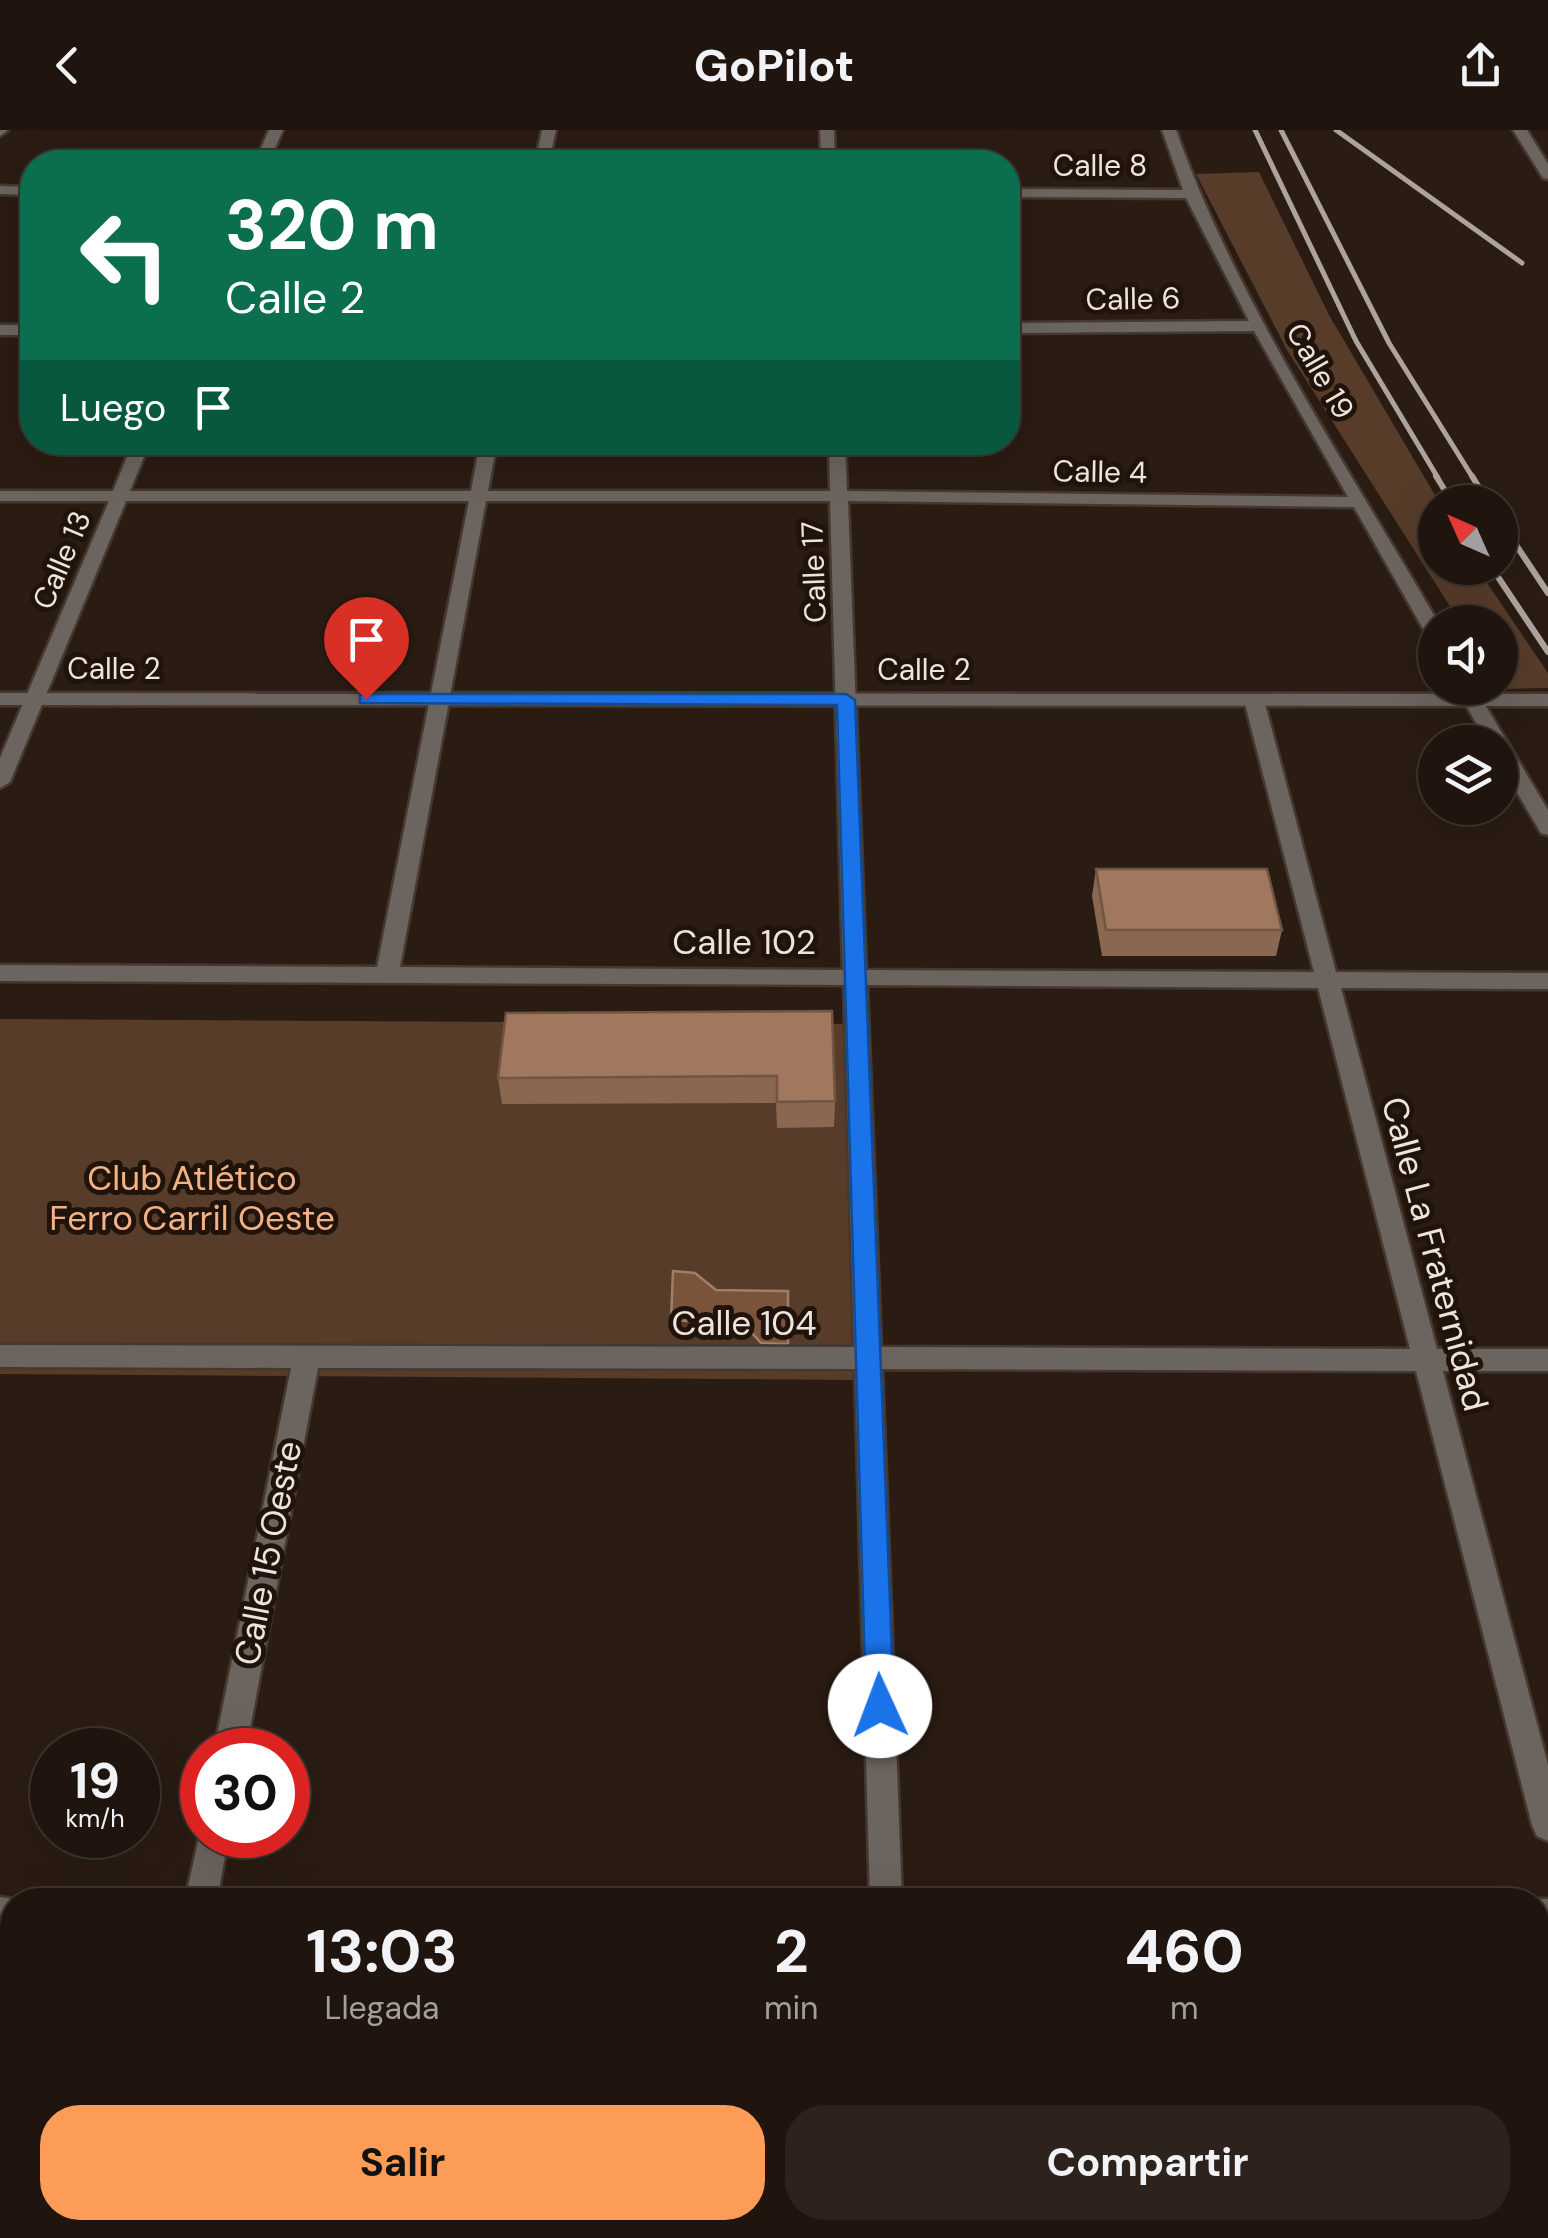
<!DOCTYPE html>
<html lang="es">
<meta charset="utf-8">
<style>
body{margin:0;font-family:"DM Sans",sans-serif;background:#2d221c;color:#f1f3f6;height:100vh;display:flex;flex-direction:column;font-size:38px;white-space:nowrap}
*{box-sizing:border-box;margin:0}
p{font-size:32px;color:#a29f9e}
.icon{flex:none;width:55px;height:55px;fill:none;stroke:currentColor;stroke-width:2;stroke-linecap:round;stroke-linejoin:round}
.map{position:relative;flex:1;overflow:hidden}
.side{position:absolute;left:0px;top:1758px;width:1550px;height:352px;display:flex;flex-direction:column;background:#20150e;border-radius:40px 40px 0 0;box-shadow:0 10px 40px #0002,0 0 0 2px #3d342e}
.side>*{flex:none}
.hud{position:absolute;left:20px;top:20px;width:1000px;height:305px;border-radius:40px;box-shadow:0 10px 40px #0002,0 0 0 2px #3d342e;background:#0b6e4f;color:#fff;overflow:hidden}
.needle{width:65px;rotate:315deg}
.tools{position:absolute;left:1418px;top:355px;display:grid;gap:20px}
.tools a{display:grid;place-items:center;width:100px;height:100px;border-radius:50%;background:#20150e;box-shadow:0 10px 40px #0002,0 0 0 2px #3d342e;font-size:50px}
.speed{position:absolute;left:30px;top:1598px;display:flex;gap:20px;font-size:50px;font-weight:700;text-align:center}
.speed>*{display:grid;place-content:center;width:130px;height:130px;border-radius:50%;background:#20150e;box-shadow:0 10px 40px #0002,0 0 0 2px #3d342e;line-height:1}
.speed small{font-size:25px;font-weight:400}
.speed .limit{border:15px solid #d22;background:#fff;color:#111}
.pin{position:absolute;display:grid;place-items:center;width:85px;height:85px;color:#fff;margin:-102px -42px;border-radius:50% 50% 50% 0;rotate:-45deg;box-shadow:0 0 10px #0007}
.pin .icon{rotate:45deg}
.me{position:absolute;width:110px;margin:-55px;rotate:358deg;stroke-linejoin:round;filter:drop-shadow(0 0 8px #0008)}
.turn{display:flex;align-items:center;gap:35px;height:210px;padding:0 40px;font-size:45px}
.turn .icon{width:130px;height:130px;stroke-width:2.5}
.turn b{display:block;font-size:70px;line-height:85px}
.then{display:flex;align-items:center;height:95px;padding:0 40px;background:#0003;gap:20px;font-size:38px}
.eta{display:flex;justify-content:space-evenly;align-items:center;height:170px;text-align:center}
.eta b{font-size:60px;font-weight:700;line-height:70px}
.cta{display:flex;gap:20px;margin-top:auto;padding:20px 40px}
.cta a{flex:1;height:115px;border-radius:40px;background:#fd9c56;color:#111;font-size:40px;font-weight:700;line-height:115px;text-align:center}
.cta a+a{background:#2d221c;color:#f1f3f6}
header{display:flex;justify-content:space-between;align-items:center;height:130px;padding:0 40px;background:#20150e;font-size:45px;font-weight:700}
.map>svg:first-child{display:block}
.green{fill:#573c2a}
.water{fill:#7a543a;stroke:#9d7f6b;stroke-width:2.5}
.lines{fill:none;stroke-linecap:round;stroke-linejoin:round}
.minor-casing{stroke:#45382f;stroke-width:5}
.tertiary-casing{stroke:#45382f;stroke-width:5}
.minor{fill:#6c645f;fill-rule:evenodd}
.tertiary{fill:#6c645f;fill-rule:evenodd}
.rail-far1{stroke:#aea39c;stroke-width:5}
.rail{stroke:#aea39c;stroke-width:6}
.wall{fill:#8a6750}
.building{fill:#a1785d;stroke:#715441;stroke-width:2.5}
.route{fill:#1a73e8;stroke:#114b97;stroke-width:2.5}
.labels{text-anchor:middle;stroke-width:10;stroke-linejoin:round;paint-order:stroke}
.far-street-label{font-size:30px;fill:#eee4de;stroke:#20130a}
.street-label{font-size:35px;fill:#eee4de;stroke:#20130a}
.park-label{font-size:35px;fill:#f2b287;stroke:#20130a}
</style>
<header><svg class="icon" aria-label="back" viewBox="0 0 24 24"><path d="M15 5l-7 7 7 7"/></svg>GoPilot<svg class="icon" aria-label="share" viewBox="0 0 24 24"><path d="M12 15V3M7 8l5-5 5 5M5 13v7h14v-7"/></svg></header>
<div class="map">
<svg width="1548" height="2108" viewBox="0 0 1548 2108">
<rect width="100%" height="100%" fill="#2a1c13"/>
<g class="green">
<path d="M1259,42L1329,185L1439,372H1435V438H1477L1548,543V558L1502,559L1500,492H1460L1287,220L1196,44Z"/>
<path d="M0,889L849,894L855,1250L0,1244Z"/>
</g>
<path class="water" d="M673,1141L695,1143L716,1160L788,1161V1214L761,1213L744,1194L671,1190Z"/>
<g class="lines">
<g class="minor-casing">
<g id="minor">
<path d="M0,0H8L0,6Z"/>
<path d="M269,0H283L269,32H255Z"/>
<path d="M542,0H556L549,32H535Z"/>
<path d="M820,0H834L835,32H821Z"/>
<path d="M1162,0H1176C1235,168 1348,337 1438,492L1435,510L1426,504L1354,377L848,371L866,840L1314,842L1244,570L1254,564L1264,570L1336,842L1548,843V859L1341,858L1437,1219H1548V1241H1443L1548,1635V1711L1537,1706L1532,1695L1416,1241L882,1239L902,1770H870L855,1239L318,1238L246,1620H214L291,1238L0,1237V1215L854,1217L844,855L0,851V835L377,837L469,371H126L10,652L0,658V628L109,371H0V361H113L133,312H150L130,361H471L480,312H497L488,361H830L829,312H845L847,361L1348,367L1254,201L1008,203V193L1249,191L1186,68L1008,67V59L1183,60ZM486,371H830L843,840L400,837ZM867,855L1318,858L1410,1219L881,1217Z"/>
<path d="M1513,0H1527L1548,34V49L1543,48Z"/>
<path d="M0,56L32,57V65L0,64Z"/>
<rect x="0" y="195" width="32" height="10"/>
<path d="M1456,558H1475L1548,680V705L1541,703L1500,634V612H1487Z"/>
<path d="M202,1694V1705H229L217,1770H185Z"/>
<path d="M0,1767L20,1770H12V1799H0Z"/>
<path d="M1538,1769H1548V1803L1538,1802Z"/>
<path d="M119,2098H155L153,2108H117Z"/>
<path d="M879,2098H915L916,2108H880Z"/>
</g>
</g>
<g class="tertiary-casing">
<path id="tertiary" d="M0,563L1548,564V576L0,575Z"/>
</g>
<use href="#minor" class="minor"/>
<use href="#tertiary" class="tertiary"/>
<g class="rail-far1">
<path d="M1255,0L1356,211L1438,348"/>
<path d="M1281,0L1389,213L1473,348"/>
<path d="M1336,0L1522,133"/>
</g>
<g class="rail">
<path d="M1436,346L1452,372"/>
<path d="M1472,346L1488,372"/>
<path d="M1500,391L1548,463"/>
<path d="M1492,438L1548,522"/>
</g>
</g>
<g class="wall">
<path d="M1096,739L1282,800L1276,826H1102L1092,766Z"/>
<path d="M832,881L835,971L834,997L777,998L776,973L502,974L498,948Z"/>
</g>
<g class="building">
<path d="M1096,739H1267L1282,800H1106Z"/>
<path d="M832,881L835,971L777,972V946L498,948L506,883Z"/>
</g>
<path class="route" d="M366,564H846L855,570L894,1576L890,1586L880,1590L870,1586L866,1576L837,575L360,573V565Z"/>
<g class="labels">
<g class="far-street-label">
<text x="1100" y="46">Calle 8</text>
<text transform="translate(1133 169) rotate(-1)" y="10">Calle 6</text>
<text transform="translate(1320 241) rotate(60)" y="10">Calle 19</text>
<text transform="translate(1100 342) rotate(1)" y="10">Calle 4</text>
<text transform="translate(62 430) rotate(-67)" y="10">Calle 13</text>
<text transform="translate(814 442) rotate(-92)" y="10">Calle 17</text>
<text x="114" y="549">Calle 2</text>
<text x="924" y="550">Calle 2</text>
</g>
<g class="street-label">
<text x="744" y="824">Calle 102</text>
<text transform="translate(1435 1124) rotate(75)" y="12">Calle La Fraternidad</text>
<text x="744" y="1205">Calle 104</text>
<text transform="translate(268 1423) rotate(-79)" y="12">Calle 15 Oeste</text>
</g>
<g class="park-label">
<text x="192" y="1060">Club Atlético<tspan x="192" dy="40">Ferro Carril Oeste</tspan></text>
</g>
</g>
</svg>
<div class="tools">
<a><svg class="needle" viewBox="-14 -14 28 28"><path d="M0-13l5 13h-10z" fill="#e53935"/><path d="M0 13l5-13h-10z" fill="#a29f9e"/></svg></a>
<a><svg class="icon" aria-label="sound" viewBox="0 0 24 24"><path d="M4 9h4l5-4v14l-5-4H4zM17 9q2 3 0 6"/></svg></a>
<a><svg class="icon" aria-label="layers" viewBox="0 0 24 24"><path d="M12 4l9 5-9 5-9-5zM3 14l9 5 9-5"/></svg></a>
</div>
<div class="speed"><div>19<small>km/h</small></div><div class="limit">30</div></div>
<div class="pin" style="left:366px;top:569px;background:#d93025"><svg class="icon" aria-label="arrive" viewBox="0 0 24 24"><path d="M6 21V4h12l-3 4 3 4H6"/></svg></div>
<svg class="me" style="left:880px;top:1576px" viewBox="-20 -20 40 40"><circle r="19" fill="#fff"/><path d="M0-13L10 11 0 6-10 11z" fill="#1a73e8"/></svg>
<div class="hud">
<div class="turn"><svg class="icon" aria-label="left" viewBox="0 0 24 24"><path d="M17 20v-9H6M10 6l-5 5 5 5"/></svg><div><b>320 m</b>Calle 2</div></div>
<div class="then">Luego<svg class="icon" aria-label="arrive" viewBox="0 0 24 24"><path d="M6 21V4h12l-3 4 3 4H6"/></svg></div>
</div>
<section class="side">
<div class="eta">
<div><b>13:03</b><p>Llegada</p></div>
<div><b>2</b><p>min</p></div>
<div><b>460</b><p>m</p></div>
</div>
<div class="cta"><a>Salir</a><a>Compartir</a></div>
</section>
</div>
